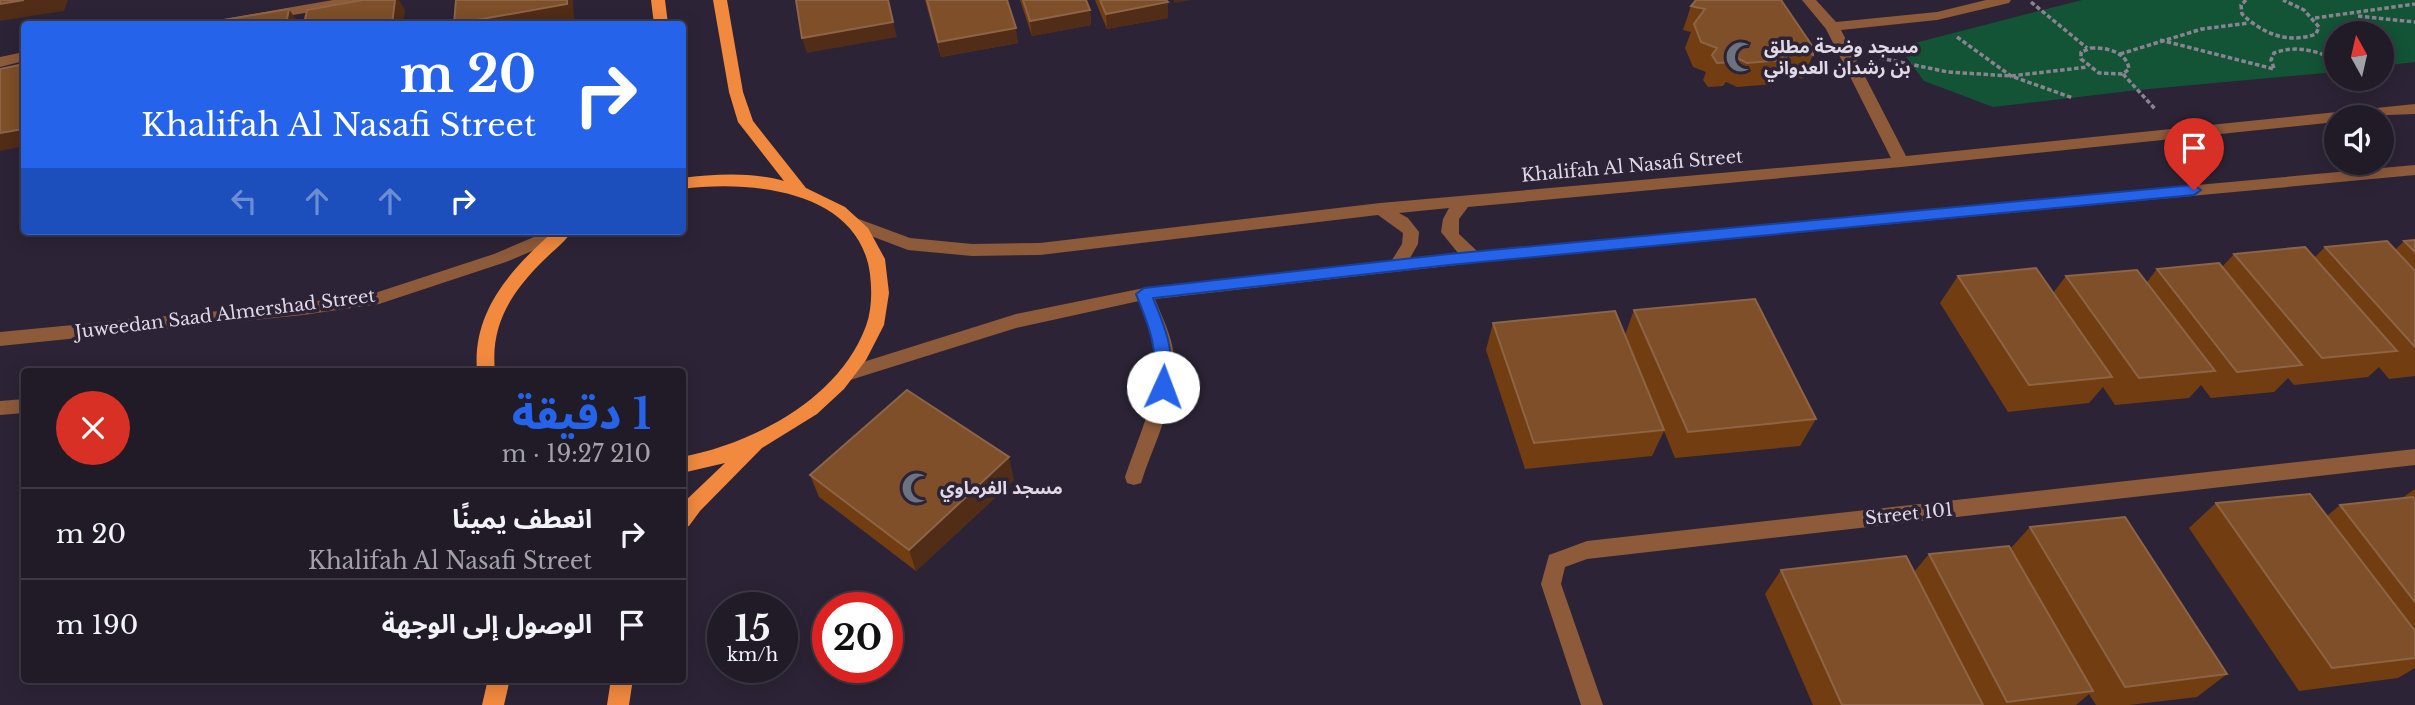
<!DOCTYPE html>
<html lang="ar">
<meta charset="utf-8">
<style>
body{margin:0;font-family:"Libre Baskerville","Noto Sans Arabic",serif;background:#2d2834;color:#f1f3f6;direction:rtl;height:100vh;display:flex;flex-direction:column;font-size:26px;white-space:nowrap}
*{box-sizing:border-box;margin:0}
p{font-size:23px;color:#a2a1a8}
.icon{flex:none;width:38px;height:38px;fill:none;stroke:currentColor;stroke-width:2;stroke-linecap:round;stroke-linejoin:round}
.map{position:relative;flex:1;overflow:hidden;direction:ltr}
.side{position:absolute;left:21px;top:368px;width:665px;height:315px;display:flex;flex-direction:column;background:#211b28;border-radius:7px;box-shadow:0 4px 18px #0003,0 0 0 2px #3e3945;direction:rtl}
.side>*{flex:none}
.guide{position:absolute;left:21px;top:21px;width:665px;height:214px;border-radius:7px;box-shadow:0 4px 18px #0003,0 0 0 2px #3e3945;direction:rtl;background:#2563eb;color:#fff;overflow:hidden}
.needle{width:46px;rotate:352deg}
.fabs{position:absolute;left:2324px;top:21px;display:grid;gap:14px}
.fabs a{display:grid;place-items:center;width:70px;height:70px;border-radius:50%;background:#211b28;box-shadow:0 4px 18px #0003,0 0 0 2px #3e3945;font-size:35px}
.speed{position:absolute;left:707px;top:592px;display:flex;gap:14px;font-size:35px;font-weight:700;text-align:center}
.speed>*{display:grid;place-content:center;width:91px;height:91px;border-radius:50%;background:#211b28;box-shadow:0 4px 18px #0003,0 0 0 2px #3e3945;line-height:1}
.speed small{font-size:18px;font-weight:400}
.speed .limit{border:10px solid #d22;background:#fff;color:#111}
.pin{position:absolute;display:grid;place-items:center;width:60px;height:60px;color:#fff;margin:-72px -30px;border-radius:50% 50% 50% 0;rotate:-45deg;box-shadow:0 0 7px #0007}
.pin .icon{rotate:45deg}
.me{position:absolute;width:77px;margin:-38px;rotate:2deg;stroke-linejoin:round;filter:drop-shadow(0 0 5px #0008)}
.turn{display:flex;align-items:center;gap:24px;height:147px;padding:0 35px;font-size:32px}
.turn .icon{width:91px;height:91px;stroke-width:2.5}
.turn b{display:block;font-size:49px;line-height:60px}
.lanes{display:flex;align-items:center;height:66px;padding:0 35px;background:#0003;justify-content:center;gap:35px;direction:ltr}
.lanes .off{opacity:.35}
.round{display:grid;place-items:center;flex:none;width:74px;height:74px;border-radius:37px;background:#2d2834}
.summary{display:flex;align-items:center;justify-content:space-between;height:119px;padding:0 35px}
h1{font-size:42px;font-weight:800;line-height:52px;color:#2563eb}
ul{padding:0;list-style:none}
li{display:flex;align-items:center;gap:21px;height:91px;padding:0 35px;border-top:2px solid #3e3945}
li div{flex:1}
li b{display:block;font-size:26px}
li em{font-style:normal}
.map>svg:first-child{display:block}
.green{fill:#135336}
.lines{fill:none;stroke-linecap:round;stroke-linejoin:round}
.path{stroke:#8a8492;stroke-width:3.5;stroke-dasharray:4.5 2.5;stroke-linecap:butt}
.minor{fill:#8d5a3a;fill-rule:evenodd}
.major{fill:#f1893e;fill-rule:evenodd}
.wall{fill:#723e11}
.shaded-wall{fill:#512c16}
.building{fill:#7e4f28;stroke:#8d6446;stroke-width:2}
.route{fill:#2563eb;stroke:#184099;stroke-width:2}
.labels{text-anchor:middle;stroke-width:7;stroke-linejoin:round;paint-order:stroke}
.poi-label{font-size:18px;font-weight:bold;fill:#dfdae6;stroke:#2c2436;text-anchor:start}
.street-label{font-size:18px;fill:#dfdae6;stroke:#2c2436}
</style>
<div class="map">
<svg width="2415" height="705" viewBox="0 0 2415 705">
<rect width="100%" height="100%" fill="#2c2436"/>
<path class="green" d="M2082,0H2415V62L2382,66V33H2336V72L2138,90L1993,107L1924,81L1899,47Z"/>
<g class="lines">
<g class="path">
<path d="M2246,0L2241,5L2242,14C2263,34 2288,44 2316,34L2319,27L2304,10L2283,0"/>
<path d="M2031,2L2087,48"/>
<path d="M2358,16L2415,22"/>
<path d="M2315,18L2415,4"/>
<path d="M1957,37L2011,76L2073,98"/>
<path d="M2160,40L2274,69"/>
<path d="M2091,48C2106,47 2127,52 2129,69L2123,74L2099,73L2081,59V52Z"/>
<path d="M2120,54L2202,29L2249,23"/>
<path d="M1880,58L1948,72L2011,76L2088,67"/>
<path d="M2274,68L2271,60L2274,53C2296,45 2315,50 2336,60"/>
<path d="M2123,74L2156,110"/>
</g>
<g class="minor">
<path d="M333,0H364L357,4L241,24H212L219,20Z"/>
<path d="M1802,0H1816L1836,22L1937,12L1986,0H2011L2009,3L1937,20L1841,30L1906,156L2415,104V114L2336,117V122L1901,167L1468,207L1459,219V234L1477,251L2415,165V175L1474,263L1155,299C1162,317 1172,336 1174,356C1178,397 1156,439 1143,477L1141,483L1134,485L1127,483L1125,477C1150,404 1170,378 1139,301L1016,328L847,381L841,379L838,374L841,369L1016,314L1144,288L1392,260L1402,244L1403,233L1378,215L1040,255L972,256L908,250L850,228L848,224L850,220L856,218L910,238L972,244L1040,243L1380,203L1891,158L1826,29ZM1449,208L1443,219L1441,232L1458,253L1410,258L1418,244L1419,232L1408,218L1399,213Z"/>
<path d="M24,52V61L0,67V57Z"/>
<path d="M548,231H572L570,235L506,262L379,304L303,315L0,346V332L303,303L378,292L494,254Z"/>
<path d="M24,399V413L0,415V401Z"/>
<path d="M2415,449V465L1587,559L1565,567L1561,584L1603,705H1581L1541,584L1549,555L1587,541Z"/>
</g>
<g class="major">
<path d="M651,0H665L668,24H654Z"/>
<path d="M713,0H727L743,92L753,121L806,188L845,207L868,228L885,259L889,293L884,325L866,360L844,389L817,414L762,448L700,511L689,526L682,528V504L725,463L682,473V457C754,443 839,399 866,326C872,309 872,291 870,274C859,189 749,180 682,189V178C716,174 751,172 784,181L738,122L729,92Z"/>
<path d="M554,231H572C565,242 554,250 545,259C512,291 490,324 495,371H477C472,311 511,269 554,231Z"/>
<path d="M488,679H510L504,705H482Z"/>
<path d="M611,679H633L629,705H607Z"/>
</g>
</g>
<g class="wall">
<path d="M925,0H1007L1018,43L941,57Z"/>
<path d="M1020,0H1086L1090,10L1091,25L1032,36Z"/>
<path d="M1095,0H1166L1168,2V18L1107,29Z"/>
<path d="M1696,0L1813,55L1802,79L1783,70L1773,84L1737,87L1726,82L1723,86L1708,87L1703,80L1706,72L1693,67L1685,48L1691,32L1683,30L1691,6Z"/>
<path d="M2415,240V376L2389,379L2379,367L2368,377L2294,385L2288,378L2274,392L2211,398L2201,385L2189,398L2115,405L2103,387L2089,403L2008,412L1940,303L1958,276L2053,293L2066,276L2147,282L2157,269L2222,267L2234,254L2314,258L2325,247L2395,250L2404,241Z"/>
<path d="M1634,310L1816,419L1800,446L1675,458L1664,431L1652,456L1525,469L1486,350L1493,323L1625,335Z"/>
<path d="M810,475L1014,480L916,571L819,497Z"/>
<path d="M2415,489V668L2398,678L2299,691L2189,528L2216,503L2327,516L2340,505L2402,498Z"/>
<path d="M2030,527L2227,674L2197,697L2129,705H2096L2089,694L2076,705H1813L1765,594L1781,570L1914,572L1929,554L2010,549Z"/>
</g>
<g class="shaded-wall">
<path d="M24,0H68L64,11L0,21V4Z"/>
<path d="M395,0H399L405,10L403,24H392Z"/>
<path d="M567,0H573L574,20L547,24H454Z"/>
<path d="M1174,0H1191L1174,3Z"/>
<path d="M1168,2V18L1107,29L1106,14Z"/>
<path d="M289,9L299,24H286Z"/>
<path d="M1090,10L1091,25L1032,36L1030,21Z"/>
<path d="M893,22L897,37L807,53L802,38Z"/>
<path d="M1016,28L1018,43L941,57L938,42Z"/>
<path d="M1794,46L1783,70L1773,84L1784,60Z"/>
<path d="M24,129V146L0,151V133Z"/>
<path d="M1009,457L1014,480L916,571L909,550Z"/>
</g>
<g class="building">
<path d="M0,0H24L0,4Z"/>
<path d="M363,0H395L392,24H304L307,10Z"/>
<path d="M456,0H567V4L454,24Z"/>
<path d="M796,0H888L893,22L802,38Z"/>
<path d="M927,0H1007L1016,28L938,42Z"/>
<path d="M1023,0H1086L1090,10L1030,21Z"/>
<path d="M1100,0H1166L1168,2L1106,14Z"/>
<path d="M1696,0H1781L1813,47V55L1794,46L1784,60L1747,63L1735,57L1733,62L1717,63L1712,55L1717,48L1701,42L1694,24L1705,9L1691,6Z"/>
<path d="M289,9L286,24H200Z"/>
<path d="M24,64V129L0,133V69Z"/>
<path d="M2415,240V252L2404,241Z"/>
<path d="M2387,241L2415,271V347L2325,247Z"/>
<path d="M2305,247L2397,351L2322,358L2234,254Z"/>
<path d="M2219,263L2302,365L2237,372L2157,269Z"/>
<path d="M2036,268L2112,377L2029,385L1958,276Z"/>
<path d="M2137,270L2215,371L2139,378L2066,276Z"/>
<path d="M1755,299L1816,419L1688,432L1634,310Z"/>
<path d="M1615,311L1664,430L1534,443L1493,323Z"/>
<path d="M907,390L1009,457L909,550L810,475Z"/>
<path d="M2310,494L2415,631V658L2332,668L2216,503Z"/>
<path d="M2413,497L2415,499V602L2340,505Z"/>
<path d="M2125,517L2227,674L2125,687L2030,527Z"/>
<path d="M2009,546L2093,691L2007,702L1929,554Z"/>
<path d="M1906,556L1983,705H1842L1781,570Z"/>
</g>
<path class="route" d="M2194,185L2201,190L2194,195L1449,265L1153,298C1166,329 1175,353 1171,387L1163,393L1154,387C1159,351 1149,326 1136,294L1144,288L1449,254Z"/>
<defs>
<g id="mosque-bare" transform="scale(2.415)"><path d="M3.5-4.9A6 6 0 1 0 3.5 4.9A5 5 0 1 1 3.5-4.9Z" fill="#6b7280" stroke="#2c2436" stroke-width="2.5" paint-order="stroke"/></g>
</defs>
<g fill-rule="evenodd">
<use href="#mosque-bare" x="1741" y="57"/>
<use href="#mosque-bare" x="917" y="488"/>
</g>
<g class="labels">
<g class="poi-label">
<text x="1764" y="53">مسجد وضحة مطلق<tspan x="1764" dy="21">بن رشدان العدواني</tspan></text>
<text x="940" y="494">مسجد الفرماوي</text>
</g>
<g class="street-label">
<text transform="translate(1632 166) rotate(-5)" y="6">Khalifah Al Nasafi Street</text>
<text transform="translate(225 314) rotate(-7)" y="6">Juweedan Saad Almershad Street</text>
<text transform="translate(1909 514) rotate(-6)" y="6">Street 101</text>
</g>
</g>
</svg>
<div class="fabs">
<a><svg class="needle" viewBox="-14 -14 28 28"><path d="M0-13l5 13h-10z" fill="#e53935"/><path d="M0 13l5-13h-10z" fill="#a2a1a8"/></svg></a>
<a><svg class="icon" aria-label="sound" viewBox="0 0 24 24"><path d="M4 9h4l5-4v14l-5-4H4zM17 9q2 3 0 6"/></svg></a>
</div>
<div class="speed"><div>15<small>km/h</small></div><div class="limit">20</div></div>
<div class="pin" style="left:2194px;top:190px;background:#d93025"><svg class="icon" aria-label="arrive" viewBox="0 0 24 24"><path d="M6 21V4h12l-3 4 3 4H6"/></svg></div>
<svg class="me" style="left:1163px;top:387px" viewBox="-20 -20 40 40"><circle r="19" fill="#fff"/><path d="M0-13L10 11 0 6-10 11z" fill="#2563eb"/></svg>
<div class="guide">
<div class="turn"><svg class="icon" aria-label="right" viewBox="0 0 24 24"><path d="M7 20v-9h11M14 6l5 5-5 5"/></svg><div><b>20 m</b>Khalifah Al Nasafi Street</div></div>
<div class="lanes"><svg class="icon off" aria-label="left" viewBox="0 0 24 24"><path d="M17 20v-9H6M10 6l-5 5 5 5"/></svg><svg class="icon off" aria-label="ahead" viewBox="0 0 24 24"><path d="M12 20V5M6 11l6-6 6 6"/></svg><svg class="icon off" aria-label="ahead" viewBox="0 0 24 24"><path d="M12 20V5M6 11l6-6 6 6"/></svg><svg class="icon" aria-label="right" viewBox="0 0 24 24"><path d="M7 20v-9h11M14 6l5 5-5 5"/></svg></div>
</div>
<section class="side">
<div class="summary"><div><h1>1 دقيقة</h1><p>210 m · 19:27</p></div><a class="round" style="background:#d93025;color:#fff"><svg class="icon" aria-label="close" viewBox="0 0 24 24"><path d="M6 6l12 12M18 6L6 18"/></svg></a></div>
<ul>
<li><svg class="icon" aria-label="right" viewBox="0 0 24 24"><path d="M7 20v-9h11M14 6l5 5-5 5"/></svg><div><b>انعطف يمينًا</b><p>Khalifah Al Nasafi Street</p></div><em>20 m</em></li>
<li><svg class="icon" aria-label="arrive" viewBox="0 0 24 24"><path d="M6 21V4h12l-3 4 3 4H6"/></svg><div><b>الوصول إلى الوجهة</b></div><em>190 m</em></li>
</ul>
</section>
</div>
